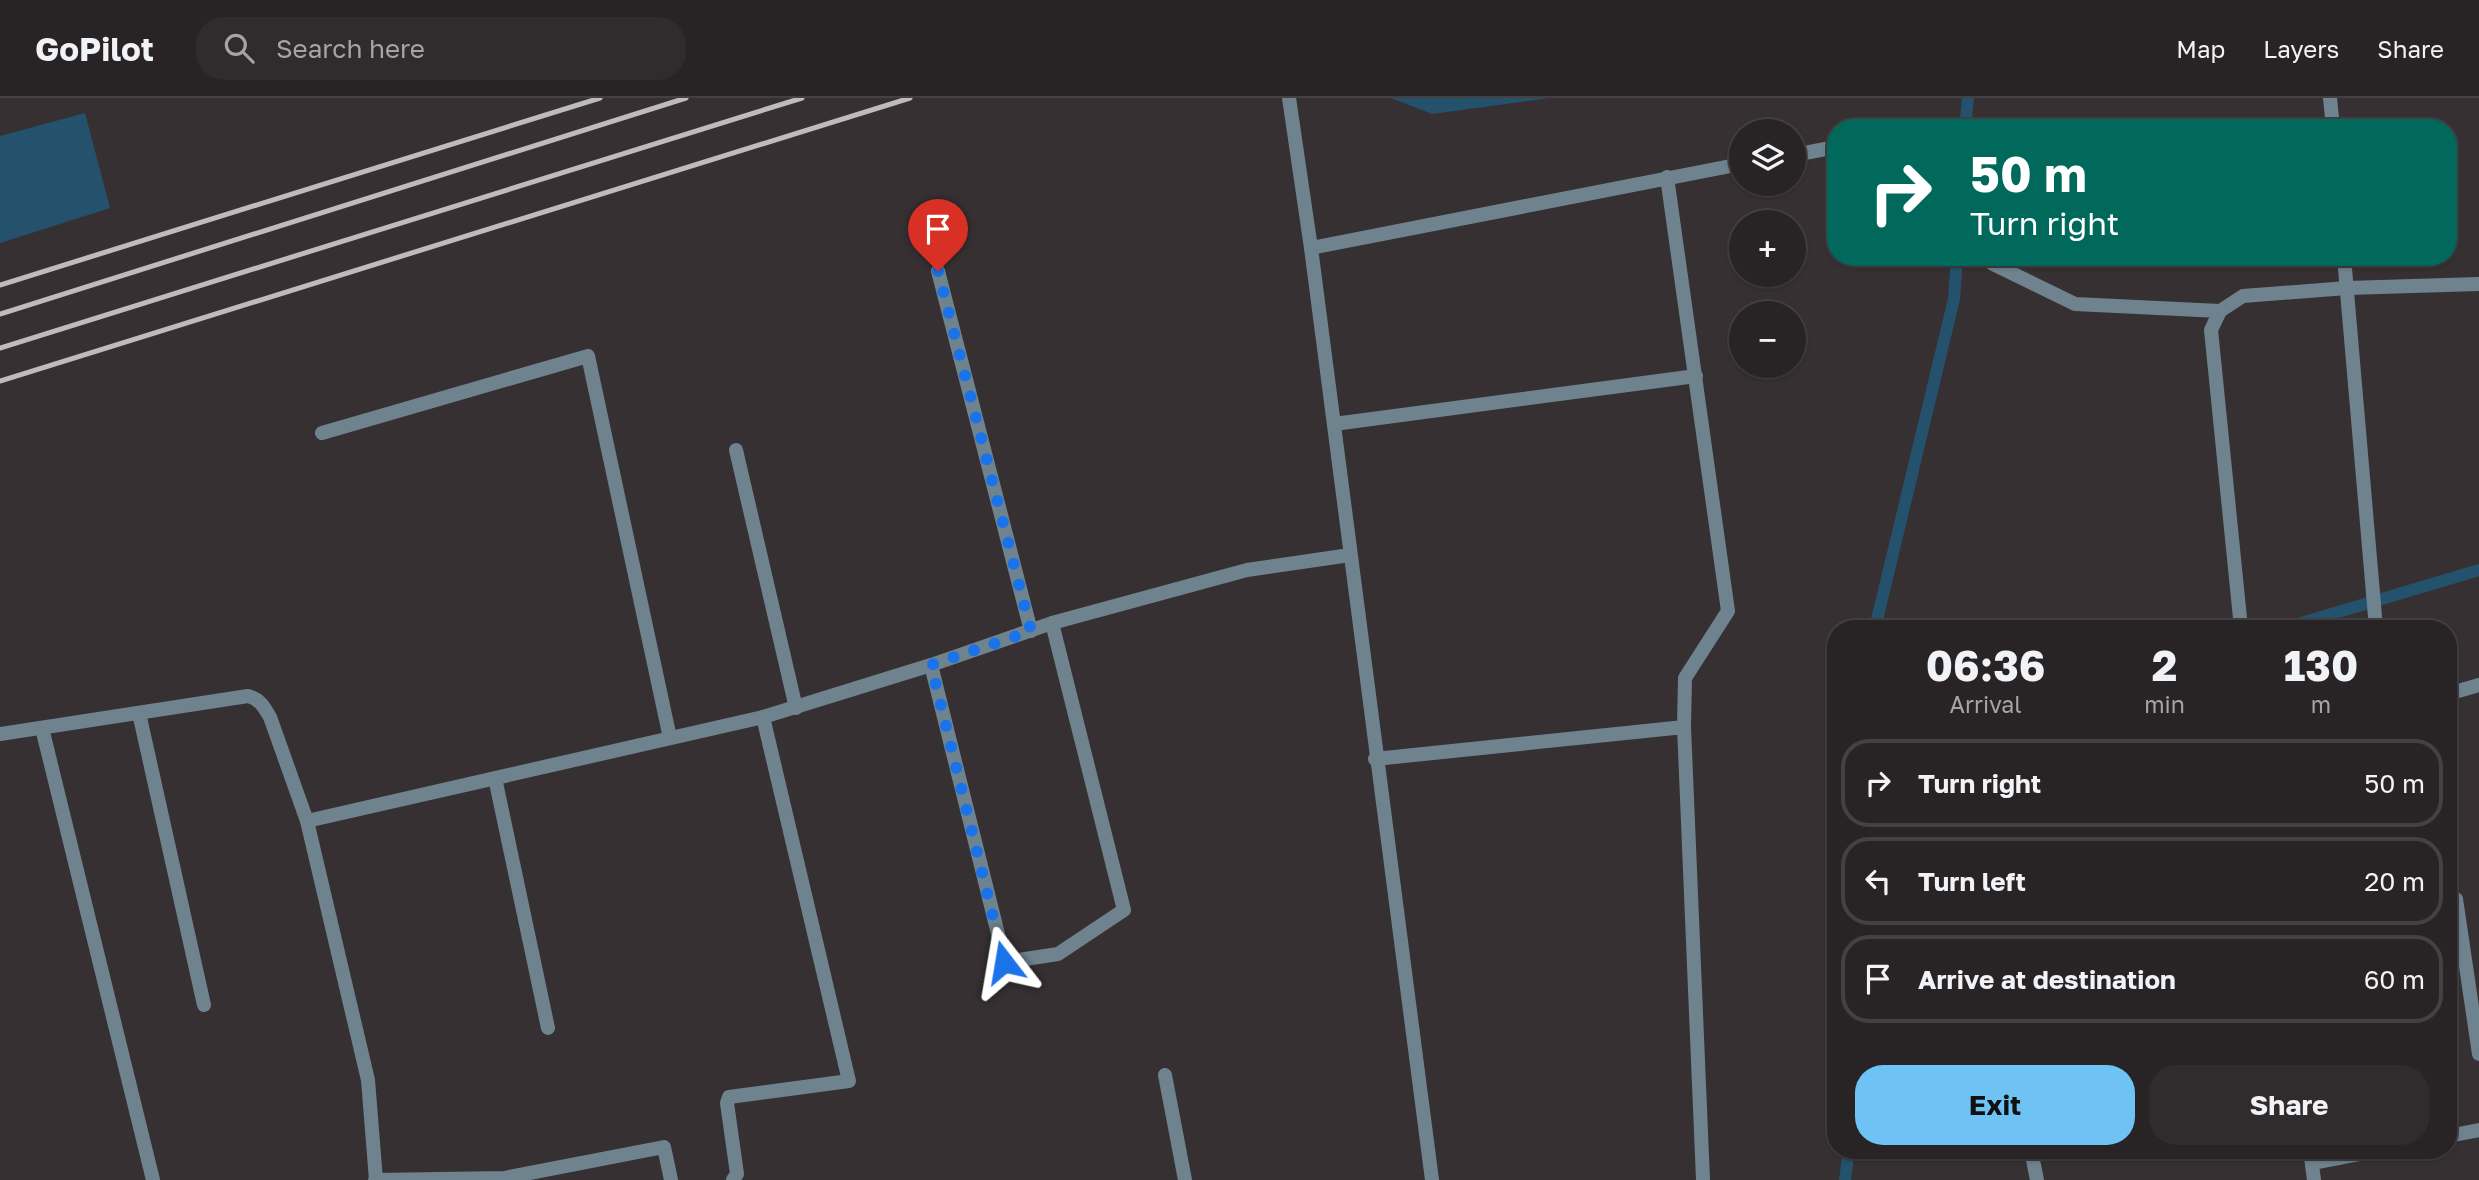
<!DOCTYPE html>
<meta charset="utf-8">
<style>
body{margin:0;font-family:"Golos Text",sans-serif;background:#302c2e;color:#f1f3f6;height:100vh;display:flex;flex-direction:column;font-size:26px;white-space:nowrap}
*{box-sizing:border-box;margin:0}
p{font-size:23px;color:#a5a4a7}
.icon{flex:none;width:38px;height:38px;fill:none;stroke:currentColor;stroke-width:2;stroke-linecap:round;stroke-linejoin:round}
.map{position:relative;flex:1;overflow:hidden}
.sheet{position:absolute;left:1827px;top:522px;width:630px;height:539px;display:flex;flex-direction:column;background:#282426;border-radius:28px;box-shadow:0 2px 5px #0004,0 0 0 2px #444143}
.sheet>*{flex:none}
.top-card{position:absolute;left:1827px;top:21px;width:630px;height:147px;border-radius:28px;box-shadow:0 2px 5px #0004,0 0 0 2px #444143;background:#00695c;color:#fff;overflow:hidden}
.tools{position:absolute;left:1729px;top:21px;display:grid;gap:14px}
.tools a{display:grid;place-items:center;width:77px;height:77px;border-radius:50%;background:#282426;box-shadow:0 2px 5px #0004,0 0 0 2px #444143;font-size:35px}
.pin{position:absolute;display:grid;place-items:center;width:60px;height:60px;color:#fff;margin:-72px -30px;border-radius:50% 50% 50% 0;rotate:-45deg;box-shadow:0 0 7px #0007}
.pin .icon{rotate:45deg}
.me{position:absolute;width:77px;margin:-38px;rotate:346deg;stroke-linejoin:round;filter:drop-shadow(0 0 5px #0008)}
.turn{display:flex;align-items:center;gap:24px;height:147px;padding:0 28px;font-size:32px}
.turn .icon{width:91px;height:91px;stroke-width:2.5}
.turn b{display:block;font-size:49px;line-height:60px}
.eta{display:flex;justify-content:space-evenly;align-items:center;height:119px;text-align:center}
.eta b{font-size:42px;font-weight:700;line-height:49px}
.cta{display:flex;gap:14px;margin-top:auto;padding:14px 28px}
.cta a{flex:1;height:80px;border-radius:28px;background:#6fc2f4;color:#111;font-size:28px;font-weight:700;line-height:80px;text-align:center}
.cta a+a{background:#302c2e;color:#f1f3f6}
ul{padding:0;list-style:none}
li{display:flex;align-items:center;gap:21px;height:88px;margin:0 14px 10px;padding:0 14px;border:4px solid #444143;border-radius:28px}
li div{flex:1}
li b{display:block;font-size:26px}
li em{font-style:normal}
header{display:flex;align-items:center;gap:42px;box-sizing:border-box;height:98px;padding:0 35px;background:#282426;border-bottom:2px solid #444143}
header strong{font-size:33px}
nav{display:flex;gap:38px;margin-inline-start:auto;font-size:24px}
.search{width:490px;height:63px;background:#302c2e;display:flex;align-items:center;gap:18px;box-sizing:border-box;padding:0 24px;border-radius:28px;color:#a5a4a7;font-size:26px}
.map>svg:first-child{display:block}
.water{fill:#24526d}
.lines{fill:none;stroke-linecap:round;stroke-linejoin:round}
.stream{stroke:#24526d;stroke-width:12}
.minor{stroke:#6f838f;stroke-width:14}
.tertiary{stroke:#6f838f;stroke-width:14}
.rail{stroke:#bfbbbc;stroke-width:5}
.route{stroke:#1a73e8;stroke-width:12;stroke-dasharray:0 21.6}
</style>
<header>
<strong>GoPilot</strong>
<div class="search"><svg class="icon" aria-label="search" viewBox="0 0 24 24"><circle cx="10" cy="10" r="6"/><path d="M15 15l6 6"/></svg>Search here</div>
<nav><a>Map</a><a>Layers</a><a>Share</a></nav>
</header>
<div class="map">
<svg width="2479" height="1082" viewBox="0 0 2479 1082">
<rect width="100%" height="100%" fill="#363032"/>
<g class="water">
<path d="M1391,0H1549L1432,16Z"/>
<path d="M85,15L110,110L0,145V38Z"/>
</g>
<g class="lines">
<g class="stream">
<path d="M1965,30L1968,0"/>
<path d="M1875,530L1954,201L1957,159"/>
<path d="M2284,530L2479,472"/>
<path d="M1845,1082L1849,1052"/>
</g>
<g class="minor">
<path d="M2330,0L2333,30"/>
<path d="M1794,57L1836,49"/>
<path d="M1667,79L1728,513L1685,580L1684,629"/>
<path d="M1311,150L1741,66"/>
<path d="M1993,159V166L2075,206L2220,213"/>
<path d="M2344,159L2376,530"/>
<path d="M938,173L1031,533"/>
<path d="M1334,326L1696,278"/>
<path d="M322,335L588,258L670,640"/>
<path d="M736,352L796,610"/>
<path d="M2241,530L2211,232L2220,213L2243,198L2347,190L2479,186"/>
<path d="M931,567L1005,864L1058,856L1124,812L1052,525"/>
<path d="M2448,596L2479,587"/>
<path d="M139,615L204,907"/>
<path d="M42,630L153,1082"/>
<path d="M0,636L248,598C260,601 264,609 270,619L307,723L368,982L376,1082"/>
<path d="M1375,661L1684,629L1703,1082"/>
<path d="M495,680L548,930"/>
<path d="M307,723L763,619L931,567L1052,525L1247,472L1350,457"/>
<path d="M2448,803L2456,801L2479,956"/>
<path d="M1165,977L1185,1082"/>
<path d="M2448,1038L2479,1032"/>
<path d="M2031,1052L2037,1082"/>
<path d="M2310,1052L2314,1082"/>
<path d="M2312,1065L2380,1052"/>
<path d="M375,1082L504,1080L664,1049L671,1082"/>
<path d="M733,1082L737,1076L727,1005L729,999L849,983L763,619"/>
</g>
<path class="tertiary" d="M1289,0L1311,150L1432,1082"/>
<g class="rail">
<path d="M0,187L600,0"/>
<path d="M0,216L686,0"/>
<path d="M0,250L802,0"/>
<path d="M0,283L910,0"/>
</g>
</g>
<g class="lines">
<path class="route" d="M938,173L1031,533L931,567L1004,864"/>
</g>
</svg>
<div class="tools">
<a><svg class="icon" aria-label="layers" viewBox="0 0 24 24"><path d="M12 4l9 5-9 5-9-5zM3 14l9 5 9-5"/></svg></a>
<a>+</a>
<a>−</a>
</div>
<div class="pin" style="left:938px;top:173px;background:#d93025"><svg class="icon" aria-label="arrive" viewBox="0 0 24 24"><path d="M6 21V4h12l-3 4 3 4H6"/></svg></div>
<svg class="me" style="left:1004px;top:864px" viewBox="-20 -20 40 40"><path d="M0-17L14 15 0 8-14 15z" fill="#1a73e8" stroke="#fff" stroke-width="4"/></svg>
<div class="top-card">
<div class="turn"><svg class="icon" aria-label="right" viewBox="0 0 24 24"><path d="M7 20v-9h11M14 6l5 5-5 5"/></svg><div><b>50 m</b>Turn right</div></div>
</div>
<section class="sheet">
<div class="eta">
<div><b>06:36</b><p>Arrival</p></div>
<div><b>2</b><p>min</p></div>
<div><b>130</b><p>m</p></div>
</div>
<ul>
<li><svg class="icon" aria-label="right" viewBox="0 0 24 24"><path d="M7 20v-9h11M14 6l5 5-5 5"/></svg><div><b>Turn right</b></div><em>50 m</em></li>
<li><svg class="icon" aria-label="left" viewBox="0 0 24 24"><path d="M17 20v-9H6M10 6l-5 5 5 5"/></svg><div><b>Turn left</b></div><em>20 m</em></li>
<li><svg class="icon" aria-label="arrive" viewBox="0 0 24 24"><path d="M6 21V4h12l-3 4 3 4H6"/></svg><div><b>Arrive at destination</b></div><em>60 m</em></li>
</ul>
<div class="cta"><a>Exit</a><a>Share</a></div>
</section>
</div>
